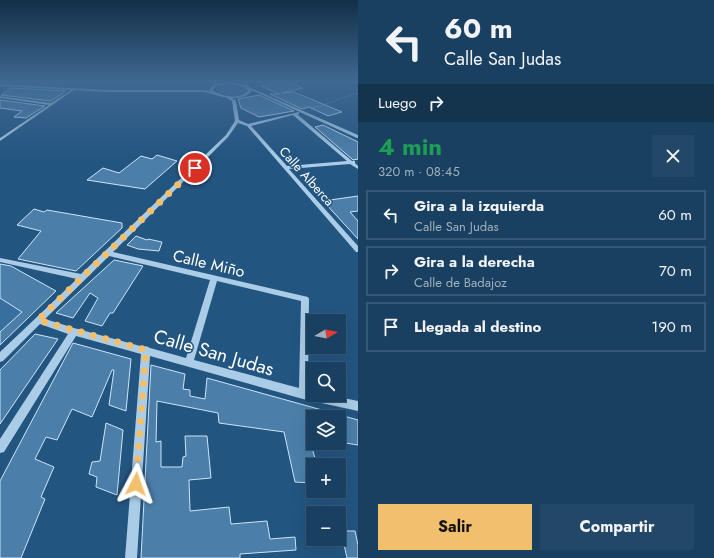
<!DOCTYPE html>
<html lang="es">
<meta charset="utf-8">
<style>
body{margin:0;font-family:Jost,sans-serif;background:#234767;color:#f1f3f6;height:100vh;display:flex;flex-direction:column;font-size:15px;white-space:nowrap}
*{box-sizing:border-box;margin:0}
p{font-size:13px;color:#9fafbd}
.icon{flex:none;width:22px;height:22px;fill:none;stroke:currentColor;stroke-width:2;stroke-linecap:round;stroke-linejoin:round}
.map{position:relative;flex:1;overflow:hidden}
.drawer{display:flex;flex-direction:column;background:#1a4061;width:356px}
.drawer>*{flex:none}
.hud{background:#1a4061;color:#f1f3f6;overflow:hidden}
.needle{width:26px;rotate:81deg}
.controls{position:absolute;left:306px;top:314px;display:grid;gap:8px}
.controls a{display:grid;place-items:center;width:40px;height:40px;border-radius:0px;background:#1a4061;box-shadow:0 4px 16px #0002,0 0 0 1px #385976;font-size:20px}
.pin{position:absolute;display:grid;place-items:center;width:34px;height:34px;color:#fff;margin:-17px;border:2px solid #fff;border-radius:50%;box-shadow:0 1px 4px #0007}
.me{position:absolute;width:44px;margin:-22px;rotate:4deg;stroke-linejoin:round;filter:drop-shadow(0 0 3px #0008)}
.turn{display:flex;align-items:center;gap:14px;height:84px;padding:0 20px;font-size:18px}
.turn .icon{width:52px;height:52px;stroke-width:2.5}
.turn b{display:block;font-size:28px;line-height:34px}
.then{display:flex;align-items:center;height:38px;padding:0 20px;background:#0003;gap:8px;font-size:15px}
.round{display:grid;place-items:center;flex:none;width:42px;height:42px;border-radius:0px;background:#234767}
.headline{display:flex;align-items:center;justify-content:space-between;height:68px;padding:0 20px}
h1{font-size:24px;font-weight:700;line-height:30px;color:#1e9e55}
.cta{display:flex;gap:8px;margin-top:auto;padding:8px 20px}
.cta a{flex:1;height:46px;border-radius:0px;background:#f2bf6d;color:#111;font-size:16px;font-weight:700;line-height:46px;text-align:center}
.cta a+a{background:#234767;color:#f1f3f6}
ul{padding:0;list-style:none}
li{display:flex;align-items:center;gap:12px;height:50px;margin:0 8px 6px;padding:0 12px;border:2px solid #385976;border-radius:0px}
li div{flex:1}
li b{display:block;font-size:15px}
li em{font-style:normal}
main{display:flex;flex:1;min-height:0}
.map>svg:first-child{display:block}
.green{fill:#376f9f}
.building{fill:#4b7faa;stroke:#cee4f6}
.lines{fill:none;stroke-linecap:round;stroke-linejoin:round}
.path{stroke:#aacce7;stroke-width:1;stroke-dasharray:1 1.5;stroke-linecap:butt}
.minor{fill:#aacce7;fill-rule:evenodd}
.route{stroke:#f2bf6d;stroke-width:7;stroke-dasharray:0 12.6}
.labels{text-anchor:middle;stroke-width:3;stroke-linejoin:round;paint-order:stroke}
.far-street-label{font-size:13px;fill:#fff;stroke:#235581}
.street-label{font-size:16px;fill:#fff;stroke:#235581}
.near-street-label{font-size:19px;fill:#fff;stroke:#235581}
</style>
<main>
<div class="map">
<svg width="358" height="558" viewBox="0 0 358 558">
<rect width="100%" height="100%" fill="#235581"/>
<g class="green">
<path d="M232,84L244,87L247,91C240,98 222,97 216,89L219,86Z"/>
<path d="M0,264L11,266L56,291L0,345Z"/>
</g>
<g class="building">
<path d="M285,81L303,88L282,93L294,92L342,112L328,116L309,107L302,109L270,94H279L261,86Z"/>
<path d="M11,88L66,91L51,101L1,95Z"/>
<path d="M259,95L294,111L259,117L241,108L238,99Z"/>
<path d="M0,100L45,106L26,118L14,117L22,111L0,108Z"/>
<path d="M323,125L358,142V159L353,160L315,127Z"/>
<path d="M157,155L177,161L145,189L87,180L103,168L119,173L141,156L152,159Z"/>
<path d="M358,196V211L350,212L358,221V239L323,201Z"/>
<path d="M34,209L44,212L47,210L122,223V228L76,271L18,259L41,231L17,225Z"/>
<path d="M136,236L147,240L148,239L162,242L159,251L138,249L127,245Z"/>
<path d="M114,260L143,266L113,313H110L102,326L85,321L98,298L90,293L73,318L56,313Z"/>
<path d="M0,264L11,266L56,291L0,345V332L22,312L0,298Z"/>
<path d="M35,334L58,339L0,424V370Z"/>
<path d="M73,343L131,359L126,411L109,405L114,370H112L92,417L72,409L57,440L46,437L35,459L54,467L41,497L45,499L21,558H0V481Z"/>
<path d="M151,365L185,374L183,389L190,390V396L205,399L207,378L358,420V445L339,442V417H313L312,448L317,465H313V483L295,482L284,432L219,423L218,413L157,401L156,442L161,441V467H182L183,457L186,456L185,436H207L211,478L189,480L190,511L229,507L231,524L267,521L270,539L295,537L296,550L240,554V558H141Z"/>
<path d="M106,423L123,430L117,495L96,487L97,477L89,474L92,462L100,461Z"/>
<path d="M341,531H355L358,545V558H347Z"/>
</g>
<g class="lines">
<path class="path" d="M311,109L358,93"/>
<path class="minor" d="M230,82L247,85L249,87L358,135V138H357L251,90L252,91C246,97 240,98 232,98L236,101L239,120L248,124L299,112V114H297L352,161H355V163L358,166V169L350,164L289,169L358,246V252H356L247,126L238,123L228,137L113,252L308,297L309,299L308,390L313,392V395H329L358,401V411L303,399L150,356L137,558H125L141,354L76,336L4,452L0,453V439L68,334L40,324L3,361L0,362V352L77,279L0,262V258L81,274L226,135L235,121L232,101L227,98L204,92H107L74,90L0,141V138L49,105L0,98V96L51,103L71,90L0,86V84L107,90H204L211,91L209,90L214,84ZM230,84L245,87L248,91C239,100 223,97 213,90L216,86ZM293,115L347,161L287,166L251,126ZM109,256L210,280L186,358L150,348L146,346L144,347L74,328L45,319ZM217,281L301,301L299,388L194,360Z"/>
</g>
<linearGradient id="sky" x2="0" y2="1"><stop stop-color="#132f47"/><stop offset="0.51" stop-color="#3f6892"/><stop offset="1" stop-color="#3f6892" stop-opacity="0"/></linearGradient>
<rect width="358" height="158" fill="url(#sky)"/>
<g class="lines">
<path class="route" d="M136,484L146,350L38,320L195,168"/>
</g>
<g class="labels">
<g class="far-street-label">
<text transform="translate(307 176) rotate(48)" y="5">Calle Alberca</text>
</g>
<g class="street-label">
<text transform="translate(209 263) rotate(13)" y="6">Calle Miño</text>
</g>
<g class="near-street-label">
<text transform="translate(214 352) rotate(16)" y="7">Calle San Judas</text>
</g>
</g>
</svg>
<div class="controls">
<a><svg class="needle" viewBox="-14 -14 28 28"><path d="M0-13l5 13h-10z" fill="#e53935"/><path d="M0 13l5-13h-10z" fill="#9fafbd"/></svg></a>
<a><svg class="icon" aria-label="search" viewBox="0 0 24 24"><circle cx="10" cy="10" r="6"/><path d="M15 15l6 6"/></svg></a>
<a><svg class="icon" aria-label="layers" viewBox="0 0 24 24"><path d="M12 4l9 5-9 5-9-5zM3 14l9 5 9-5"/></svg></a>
<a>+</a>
<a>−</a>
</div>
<div class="pin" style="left:195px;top:168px;background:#d93025"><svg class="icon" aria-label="arrive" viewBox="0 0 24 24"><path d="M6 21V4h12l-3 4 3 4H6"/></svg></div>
<svg class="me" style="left:136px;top:484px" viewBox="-20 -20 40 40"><path d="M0-17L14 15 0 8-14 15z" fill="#f2bf6d" stroke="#fff" stroke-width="4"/></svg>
</div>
<section class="drawer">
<div class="hud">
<div class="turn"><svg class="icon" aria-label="left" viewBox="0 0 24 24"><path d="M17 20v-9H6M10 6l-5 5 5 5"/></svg><div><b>60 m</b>Calle San Judas</div></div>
<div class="then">Luego<svg class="icon" aria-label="right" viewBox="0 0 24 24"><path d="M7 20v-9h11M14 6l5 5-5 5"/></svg></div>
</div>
<div class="headline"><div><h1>4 min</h1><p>320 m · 08:45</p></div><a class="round"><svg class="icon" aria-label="close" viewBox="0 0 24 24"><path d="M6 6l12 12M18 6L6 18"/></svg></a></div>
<ul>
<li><svg class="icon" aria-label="left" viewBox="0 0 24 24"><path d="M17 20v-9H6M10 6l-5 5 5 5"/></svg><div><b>Gira a la izquierda</b><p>Calle San Judas</p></div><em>60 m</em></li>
<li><svg class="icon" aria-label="right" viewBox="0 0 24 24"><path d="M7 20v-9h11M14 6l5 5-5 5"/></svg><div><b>Gira a la derecha</b><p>Calle de Badajoz</p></div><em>70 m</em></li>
<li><svg class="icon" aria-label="arrive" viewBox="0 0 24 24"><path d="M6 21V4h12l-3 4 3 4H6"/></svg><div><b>Llegada al destino</b></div><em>190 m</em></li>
</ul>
<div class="cta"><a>Salir</a><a>Compartir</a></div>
</section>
</main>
